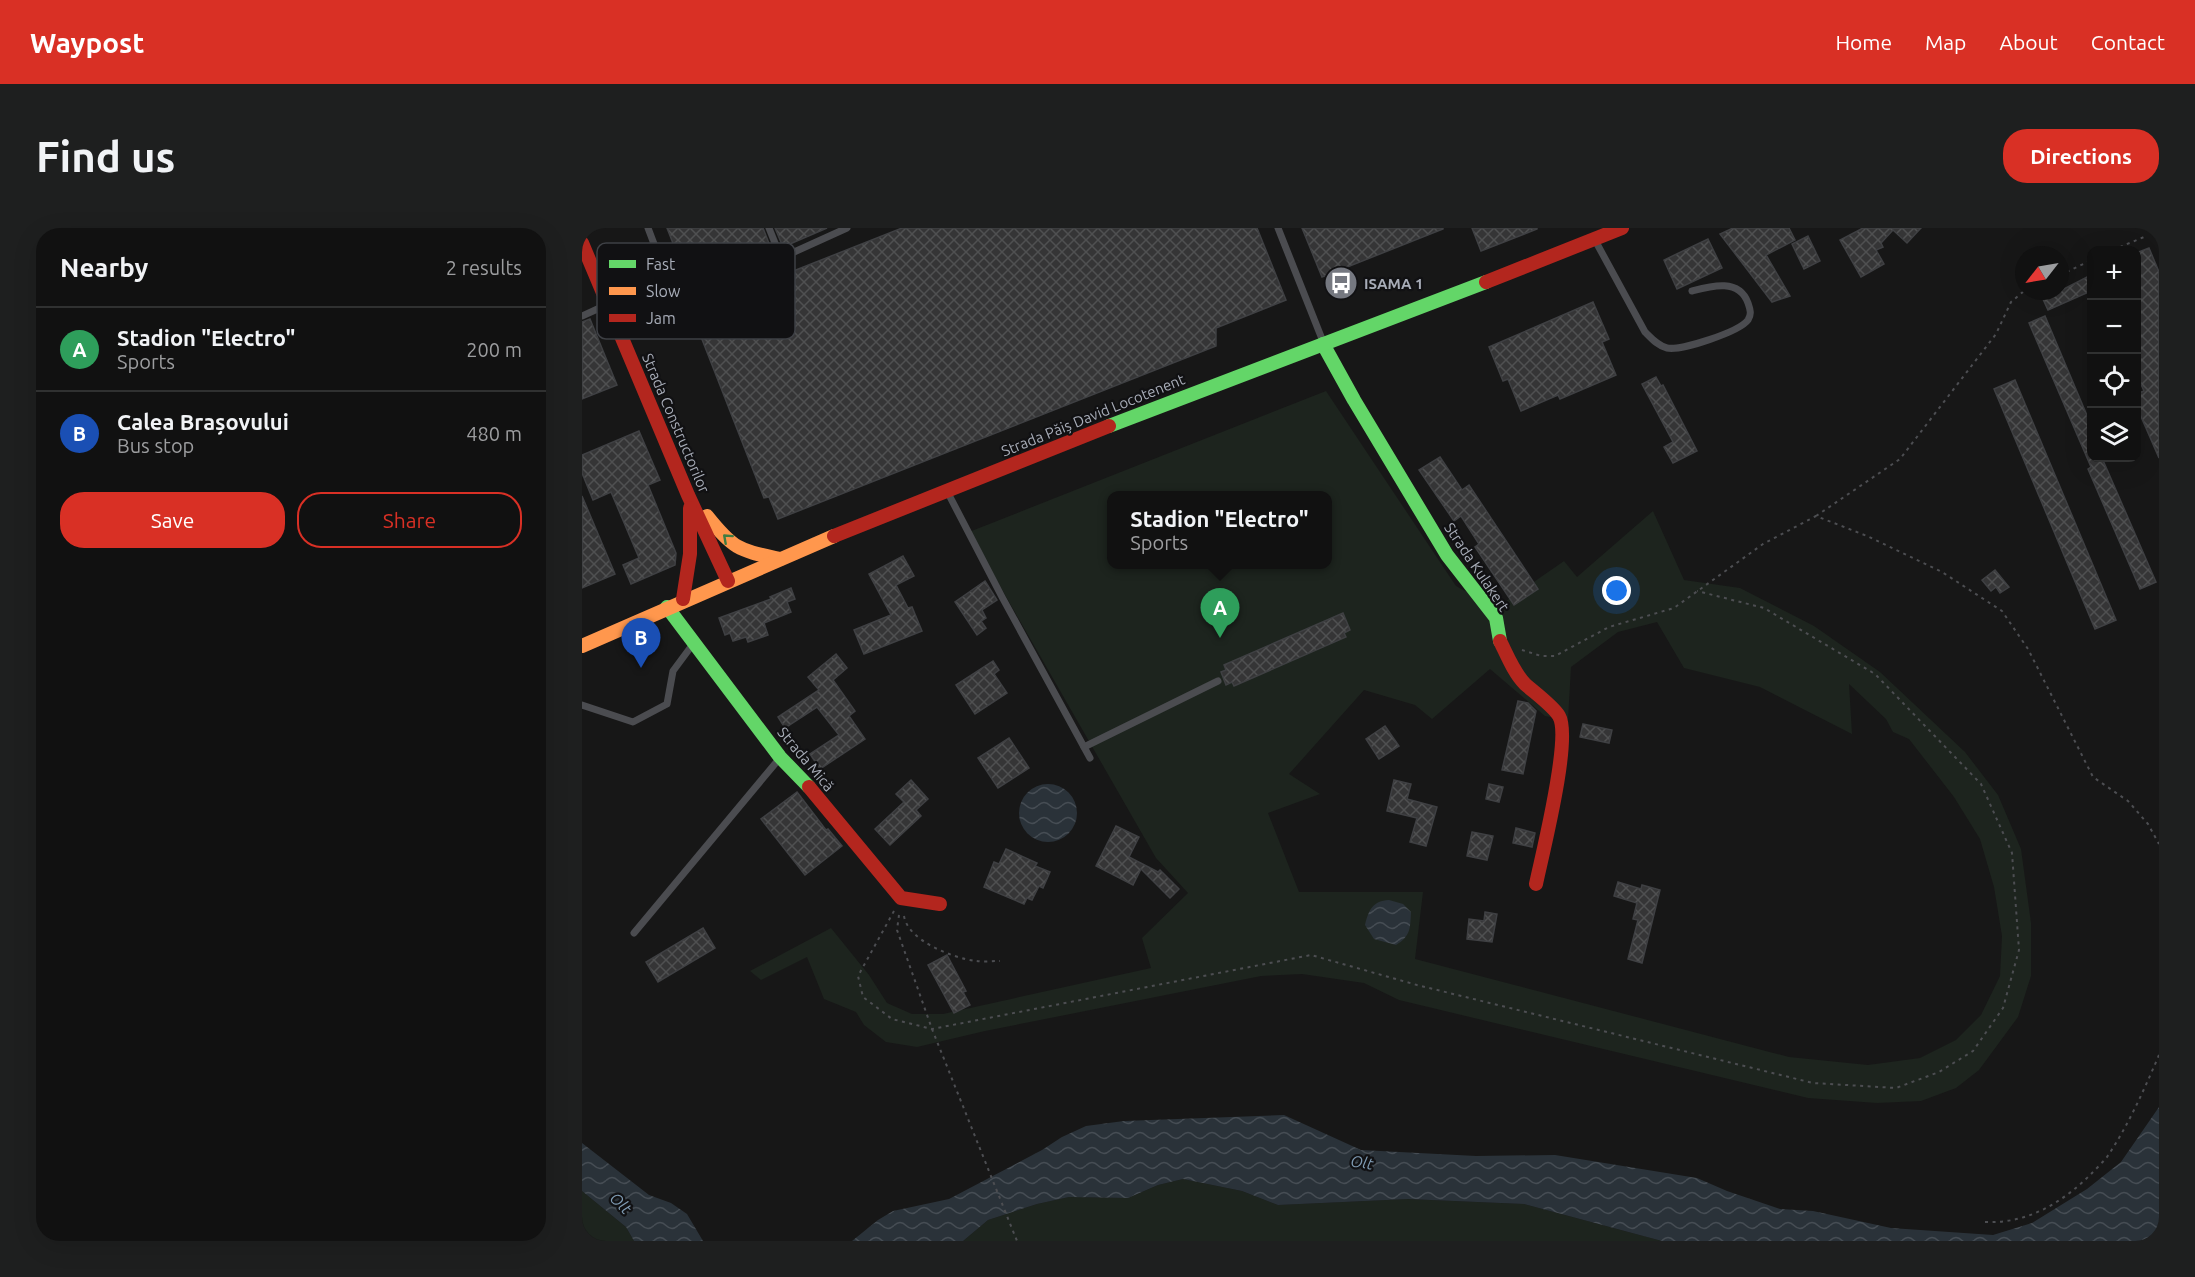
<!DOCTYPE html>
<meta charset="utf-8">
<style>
:root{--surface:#111;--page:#1e1f1f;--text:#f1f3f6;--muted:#9c9d9f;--line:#303131;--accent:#d93025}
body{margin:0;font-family:Ubuntu,sans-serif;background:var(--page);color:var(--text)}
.controls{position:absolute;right:18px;top:18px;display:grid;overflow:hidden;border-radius:12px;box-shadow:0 6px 24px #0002}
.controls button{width:54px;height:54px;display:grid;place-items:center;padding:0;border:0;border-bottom:2px solid var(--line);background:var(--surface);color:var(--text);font:30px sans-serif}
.compass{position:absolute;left:1433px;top:18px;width:54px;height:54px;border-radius:50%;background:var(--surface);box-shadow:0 6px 24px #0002;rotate:239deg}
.you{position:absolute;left:1035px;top:363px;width:21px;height:21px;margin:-15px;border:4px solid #fff;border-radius:50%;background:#1a73e8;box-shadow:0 0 0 9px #1a73e833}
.badge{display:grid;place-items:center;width:39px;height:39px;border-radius:50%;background:var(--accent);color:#fff;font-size:20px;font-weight:700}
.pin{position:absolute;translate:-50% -50px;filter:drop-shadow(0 2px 3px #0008)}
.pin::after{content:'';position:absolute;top:32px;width:21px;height:18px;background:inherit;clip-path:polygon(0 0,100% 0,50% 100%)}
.popup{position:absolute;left:525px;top:263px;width:225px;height:78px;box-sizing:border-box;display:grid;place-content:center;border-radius:12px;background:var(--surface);filter:drop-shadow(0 2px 4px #0005);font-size:20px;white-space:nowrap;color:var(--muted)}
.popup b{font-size:22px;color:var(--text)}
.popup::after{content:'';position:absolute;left:50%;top:100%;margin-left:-12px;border:12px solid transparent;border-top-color:var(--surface)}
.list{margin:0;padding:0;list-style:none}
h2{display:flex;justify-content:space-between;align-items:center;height:78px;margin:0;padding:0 24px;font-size:26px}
h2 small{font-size:20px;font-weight:400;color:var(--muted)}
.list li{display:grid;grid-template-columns:39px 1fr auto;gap:18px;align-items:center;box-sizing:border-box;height:84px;padding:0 24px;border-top:2px solid var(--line)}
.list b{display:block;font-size:22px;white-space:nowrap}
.list p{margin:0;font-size:20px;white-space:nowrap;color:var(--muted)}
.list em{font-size:20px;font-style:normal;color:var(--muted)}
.actions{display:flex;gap:12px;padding:18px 24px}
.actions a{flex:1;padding:14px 0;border:2px solid var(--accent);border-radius:24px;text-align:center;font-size:21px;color:var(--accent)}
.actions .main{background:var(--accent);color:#fff}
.icon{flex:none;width:33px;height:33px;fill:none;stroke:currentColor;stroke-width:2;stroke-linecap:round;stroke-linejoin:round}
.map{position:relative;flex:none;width:1577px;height:1013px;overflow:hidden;border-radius:24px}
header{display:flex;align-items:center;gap:36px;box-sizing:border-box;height:84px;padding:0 30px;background:var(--accent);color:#fff}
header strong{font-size:28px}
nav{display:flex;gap:33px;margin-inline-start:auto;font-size:21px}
.intro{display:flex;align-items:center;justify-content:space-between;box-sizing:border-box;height:144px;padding:0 36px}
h1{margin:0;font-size:42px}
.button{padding:15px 27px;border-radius:24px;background:var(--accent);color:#fff;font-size:21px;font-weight:700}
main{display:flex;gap:36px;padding:0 36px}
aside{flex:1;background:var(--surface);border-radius:24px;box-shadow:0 6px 24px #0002}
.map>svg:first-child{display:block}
.green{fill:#1d241e;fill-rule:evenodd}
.water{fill:url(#water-waves)}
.building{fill:url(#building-cross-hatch);stroke:#3f4043;stroke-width:1.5}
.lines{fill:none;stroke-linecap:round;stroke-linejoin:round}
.path{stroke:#4d4e52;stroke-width:2;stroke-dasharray:3 4.5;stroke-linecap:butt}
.lane{stroke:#4b4c50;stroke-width:7}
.fast{stroke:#63d668;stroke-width:14}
.slow{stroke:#ff974d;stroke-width:14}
.jam{stroke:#b3261e;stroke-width:14}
.oneway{stroke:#3e7d42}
.labels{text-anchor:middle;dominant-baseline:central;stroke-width:4.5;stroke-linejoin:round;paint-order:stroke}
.poi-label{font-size:15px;font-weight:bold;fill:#a8adb8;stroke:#111113;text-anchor:start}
.street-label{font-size:15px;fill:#a8adb8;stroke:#111113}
.water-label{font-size:16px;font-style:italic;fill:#7f9bb3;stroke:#111113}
.key{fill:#111113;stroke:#3e4045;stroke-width:1.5}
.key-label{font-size:16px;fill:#a8adb8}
</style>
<header>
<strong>Waypost</strong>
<nav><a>Home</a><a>Map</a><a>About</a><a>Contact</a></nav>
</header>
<div class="intro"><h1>Find us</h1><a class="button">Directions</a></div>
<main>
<aside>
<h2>Nearby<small>2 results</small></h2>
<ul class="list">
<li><span class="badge" style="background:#2e9e5b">A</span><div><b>Stadion &quot;Electro&quot;</b><p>Sports</p></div><em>200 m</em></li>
<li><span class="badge" style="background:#1a4fb4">B</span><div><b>Calea Brașovului</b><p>Bus stop</p></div><em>480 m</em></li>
</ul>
<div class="actions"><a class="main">Save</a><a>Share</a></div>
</aside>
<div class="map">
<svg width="1577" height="1013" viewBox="0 0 1577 1013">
<defs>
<pattern id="water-waves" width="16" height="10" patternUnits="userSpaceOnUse" patternTransform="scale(1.5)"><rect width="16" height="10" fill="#2a3239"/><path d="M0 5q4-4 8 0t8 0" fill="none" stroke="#464d54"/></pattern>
<pattern id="building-cross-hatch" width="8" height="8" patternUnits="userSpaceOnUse" patternTransform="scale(1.5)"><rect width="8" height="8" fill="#353536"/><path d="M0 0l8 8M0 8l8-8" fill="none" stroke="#4f5051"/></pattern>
</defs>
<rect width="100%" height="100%" fill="#171717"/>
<g class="green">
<path d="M744,163L874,358L914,380L982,333L995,349L1071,283L1102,352L1158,360L1232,398L1298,444L1383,524L1416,567L1439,621L1449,695V748L1436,789L1397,842L1374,860L1339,873L1295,875L1226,870L817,772L782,755L720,746L679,748L403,803L335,819L304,814L282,797L274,784L242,771L225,729L179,752L168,743L249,700L287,747L305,775L330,786H361L569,740L560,710L606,665L574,630L387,304ZM530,268H746V336H530ZM1075,394L1102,440L1178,459L1270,506L1267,456L1304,491L1311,504L1327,511L1372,569L1398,611L1412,659L1420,708L1418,748L1399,787L1374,812L1338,830L1286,837L1207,829L833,731L841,664H717L686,585L738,566L707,546L782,462L833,477L850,491L908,441L963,488L986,492L989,439L1036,404Z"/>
<path d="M601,951L660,963L696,977L825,971L942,976L1080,1013H381L406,992L455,976L487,969L546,970L576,957Z"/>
<path d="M0,963L44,999L52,1013H0Z"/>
</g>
<g class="water">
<circle cx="466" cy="585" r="29"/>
<path d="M807,672L821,676L829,684C828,700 829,708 814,717L792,711L783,697C787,681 791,673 807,672Z"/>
<path d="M1577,879V1013H1080L942,976L826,971L696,977L660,963L601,951L576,957L546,970L487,969L455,976L406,992L381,1013H270L296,992L311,983L367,971L460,922L480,909L504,898L542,893L702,887L779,922L894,928L973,927L1115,950L1145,963L1198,981L1231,983L1309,1000L1411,1007L1450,995L1505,961L1539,934Z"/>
<path d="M0,915L67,967L89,975L105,986L121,1013H52L44,999L0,963Z"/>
</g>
<g class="building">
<path d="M85,0H181L188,18L105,51Z"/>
<path d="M193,0H245L201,19Z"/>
<path d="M320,0H675L704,72L634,100V118L196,291L187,269L182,270L105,73L134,63L138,72Z"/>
<path d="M720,0H861V1L740,49Z"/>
<path d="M890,0H955V1L899,23Z"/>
<path d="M1151,0H1207L1213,12L1184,27L1208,68L1190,74L1138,6Z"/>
<path d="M1281,0H1339L1325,15L1311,2L1299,15L1301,19L1294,22L1302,36L1279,49L1258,12Z"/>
<path d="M1226,8L1238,33L1222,41L1210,16Z"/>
<path d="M1126,11L1140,40L1095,61L1082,32Z"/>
<path d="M1567,20L1577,44V230L1554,177V166L1562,163L1554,145V25Z"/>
<path d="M1509,47V63L1466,82L1460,69L1478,63Z"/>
<path d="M1011,74L1027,111L1020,114L1034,147L978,171L976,167L939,183L926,151L921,153L907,119Z"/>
<path d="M1463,88L1509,197V230H1520L1574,354L1558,361L1506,241L1509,239L1447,95Z"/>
<path d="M8,91L35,157L0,171V94Z"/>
<path d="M1074,149L1079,158L1081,157L1115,223L1091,235L1082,219L1091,214L1060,156Z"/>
<path d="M1433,152L1534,392L1513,401L1412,161Z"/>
<path d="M57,203L78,252L66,257L94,325L93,337L49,356L41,337L57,330L29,264L11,272L0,245V227Z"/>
<path d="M858,229L880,262L887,257L956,361L932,377L893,319L897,316L879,288L872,293L837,242Z"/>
<path d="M0,268L33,346L0,360Z"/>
<path d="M321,328L332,348L314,357L326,380L330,379L340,403L282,426L272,402L309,387L287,346Z"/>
<path d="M1413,342L1427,359L1418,365L1414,359L1409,363L1400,352Z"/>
<path d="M403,353L415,372L400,382L404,390L399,393L404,400L395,407L373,374Z"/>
<path d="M209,360L213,371L205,374L209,384L182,395L186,407L166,414L164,409L151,413L148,405L143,407L137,390L189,371L188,369Z"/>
<path d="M761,385L768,402L762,405L764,409L652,458L650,454L644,457L639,444L644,442L642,437Z"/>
<path d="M254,426L265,440L251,452L273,483L267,488L283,511L238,541L228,526L257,507L235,479L203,500L196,489L237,462L226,449Z"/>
<path d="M411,433L417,442L412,446L425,465L393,486L374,457Z"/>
<path d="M936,473L946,475L954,483L941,546L920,542Z"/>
<path d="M1001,496L1030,502L1027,515L998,509Z"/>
<path d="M803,498L817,518L797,531L784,511Z"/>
<path d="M427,510L447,540L416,560L396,530Z"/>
<path d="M329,552L346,571L334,582L339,588L308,617L293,601L322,574L314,566Z"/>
<path d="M812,552L829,556L825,571L855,579L844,618L828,614L835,590L805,583Z"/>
<path d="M907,556L921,559L917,574L904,571Z"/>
<path d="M215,564L244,602L246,601L260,618L223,647L179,591Z"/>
<path d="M534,598L557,609L547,629L576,644L578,642L597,661L588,670L559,641L551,657L514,638Z"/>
<path d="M934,600L953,605L950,619L931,615Z"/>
<path d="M890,604L911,608L905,632L885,628Z"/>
<path d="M424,621L455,635L453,638L468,644L461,660L457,658L450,672L445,670L442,676L402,659L412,634L417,636Z"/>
<path d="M1036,654L1059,661L1060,657L1078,662L1060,735L1046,731L1056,692L1051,691L1055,675L1032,668Z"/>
<path d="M903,684L915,686L910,714L885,711L887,691L902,693Z"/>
<path d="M121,700L133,720L76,754L64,734Z"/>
<path d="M365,727L384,763L381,764L388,777L372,785L346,737Z"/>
</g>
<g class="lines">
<g class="path">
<path d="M1531,22L1562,9"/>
<path d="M1478,47L1510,32"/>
<path d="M1234,288L1318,231L1414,106L1429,74L1442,63"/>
<path d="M940,422L959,428H973L1027,399L1092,380L1181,316L1234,288L1285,308L1360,344L1420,383L1446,421L1511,549L1546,573L1566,596L1577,616"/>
<path d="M312,683L276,748L281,769L310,791L350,801L729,727L835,757L1231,855L1314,860L1357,844L1391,823L1421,780L1437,722L1430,625L1399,556L1293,446L1182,380L1115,363"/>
<path d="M317,687L315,702L350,801L435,1013"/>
<path d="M322,688C326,713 371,730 394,733C401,734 410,733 418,733"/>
<path d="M1403,994C1445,996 1480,975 1509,946C1514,941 1520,935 1525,929C1546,898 1562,862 1577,827"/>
</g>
<g class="lane">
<path d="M66,0L91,66"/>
<path d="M187,0L199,30"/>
<path d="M696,0L740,111"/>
<path d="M1014,14L1063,104C1069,110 1076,118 1085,120C1099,123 1157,104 1166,92C1170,86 1168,81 1166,75C1157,50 1129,58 1110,63"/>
<path d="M0,88L22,78"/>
<path d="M34,89L91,66L199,30L265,0"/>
<path d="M366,265L420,369L508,530"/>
<path d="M0,477L51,494L85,476L91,443L111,416"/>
<path d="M502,519L636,453"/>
<path d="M52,705L197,531"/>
</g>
<g class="fast">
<path d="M741,116L772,172L865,327L914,390L918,413"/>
<path d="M527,198L904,54"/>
<path d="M85,379L198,529L227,559"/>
</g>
<g class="slow">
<path d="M125,288C152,322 157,322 198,331"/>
<path d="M0,418L252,308"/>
</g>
<g class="jam">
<path d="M0,15L106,267L146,353"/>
<path d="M904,54L1040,0"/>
<path d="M252,308L527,198"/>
<path d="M101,371L108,326V280"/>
<path d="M918,413C925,427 932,445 943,456C953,465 971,478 977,488C990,510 960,627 954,656"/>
<path d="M227,559L319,670L358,676"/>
</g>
</g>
<defs><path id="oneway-chevron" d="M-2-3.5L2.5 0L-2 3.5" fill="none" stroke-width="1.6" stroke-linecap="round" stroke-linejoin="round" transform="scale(1.5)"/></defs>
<use class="oneway" href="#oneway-chevron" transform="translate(145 310) rotate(-138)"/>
<defs>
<g id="bus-disc" transform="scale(1.725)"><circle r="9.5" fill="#757880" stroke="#111113"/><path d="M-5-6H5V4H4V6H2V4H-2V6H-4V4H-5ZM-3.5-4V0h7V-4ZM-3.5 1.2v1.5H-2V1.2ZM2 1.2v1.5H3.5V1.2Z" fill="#fff"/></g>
</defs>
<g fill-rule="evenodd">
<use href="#bus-disc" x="759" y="55"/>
</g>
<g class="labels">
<g class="poi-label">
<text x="782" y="55">ISAMA 1</text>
</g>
<g class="street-label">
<text transform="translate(511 187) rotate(-22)">Strada Păiș David Locotenent</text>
<text transform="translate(94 195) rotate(67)">Strada Constructorilor</text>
<text transform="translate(895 339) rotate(56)">Strada Kulakert</text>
<text transform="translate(224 531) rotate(50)">Strada Mică</text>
</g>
<g class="water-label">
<text transform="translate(780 934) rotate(9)">Olt</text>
<text transform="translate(39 975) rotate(44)">Olt</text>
</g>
</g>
<rect x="15" y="15" width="198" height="96" rx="9" class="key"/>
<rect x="27" y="32" width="27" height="8" fill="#63d668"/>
<rect x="27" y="59" width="27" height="8" fill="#ff974d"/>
<rect x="27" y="86" width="27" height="8" fill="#b3261e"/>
<g class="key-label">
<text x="64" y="42">Fast</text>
<text x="64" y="69">Slow</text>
<text x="64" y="96">Jam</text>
</g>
</svg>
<div class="controls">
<button>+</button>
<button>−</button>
<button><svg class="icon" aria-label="locate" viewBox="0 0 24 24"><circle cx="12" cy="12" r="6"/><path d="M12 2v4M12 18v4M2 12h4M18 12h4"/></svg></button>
<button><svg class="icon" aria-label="layers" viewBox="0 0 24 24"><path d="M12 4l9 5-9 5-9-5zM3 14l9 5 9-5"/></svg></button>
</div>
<svg class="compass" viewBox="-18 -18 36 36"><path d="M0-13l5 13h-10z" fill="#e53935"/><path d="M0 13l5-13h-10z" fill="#9c9d9f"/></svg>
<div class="you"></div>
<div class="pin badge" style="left:638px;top:410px;background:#2e9e5b">A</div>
<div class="popup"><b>Stadion &quot;Electro&quot;</b>Sports</div>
<div class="pin badge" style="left:59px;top:440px;background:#1a4fb4">B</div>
</div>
</main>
